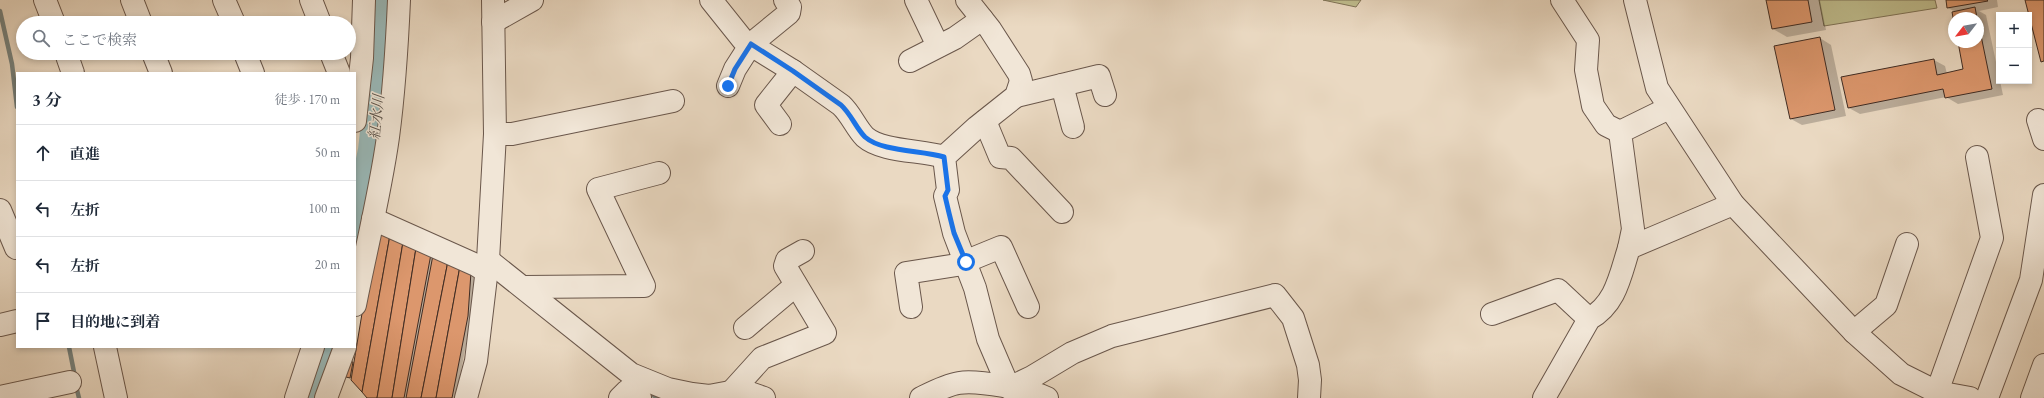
<!DOCTYPE html>
<html lang="ja">
<meta charset="utf-8">
<style>
:root{--surface:#fff;--page:#f2f2f3;--text:#1f2937;--muted:#747a83;--line:#e0e1e3}
body{margin:0;font-family:"EB Garamond","Noto Serif JP",serif;background:var(--page);color:var(--text)}
.controls{position:absolute;right:12px;top:12px;display:grid;overflow:hidden;border-radius:0px;box-shadow:0 2px 6px #0003}
.controls button{width:36px;height:36px;display:grid;place-items:center;padding:0;border:0;border-bottom:1px solid var(--line);background:var(--surface);color:var(--text);font:20px sans-serif}
.compass{position:absolute;left:1948px;top:12px;width:36px;height:36px;border-radius:50%;background:var(--surface);box-shadow:0 2px 6px #0003;rotate:239deg}
.stop{position:absolute;width:12px;height:12px;margin:-9px;border:3px solid #1a73e8;border-radius:50%;background:#fff}
.stop.end{background:#1a73e8;border-color:#fff;box-shadow:0 1px 4px #0008}
.list{margin:0;padding:0;list-style:none}
h2{display:flex;justify-content:space-between;align-items:center;height:52px;margin:0;padding:0 16px;font-size:17px}
h2 small{font-size:13px;font-weight:400;color:var(--muted)}
.list li{display:grid;grid-template-columns:26px 1fr auto;gap:12px;align-items:center;box-sizing:border-box;height:56px;padding:0 16px;border-top:1px solid var(--line)}
.list b{display:block;font-size:15px;white-space:nowrap}
.list em{font-size:13px;font-style:normal;color:var(--muted)}
.icon{flex:none;width:22px;height:22px;fill:none;stroke:currentColor;stroke-width:2;stroke-linecap:round;stroke-linejoin:round}
.map{position:relative;flex:none;width:2044px;height:398px;overflow:hidden}
.search{position:absolute;background:var(--surface);box-shadow:0 2px 6px #0003;left:16px;top:16px;width:340px;height:44px;display:flex;align-items:center;gap:10px;box-sizing:border-box;padding:0 14px;border-radius:22px;color:var(--muted);font-size:15px}
.panel{position:absolute;background:var(--surface);box-shadow:0 2px 6px #0003;left:16px;top:72px;width:340px;height:276px;border-radius:0px}
.map>svg:first-child{display:block}
.green{fill:#bfbd8e;stroke:#807458}
.shadow{fill:#0003}
.lines{fill:none;stroke-linecap:round;stroke-linejoin:round}
.stream{stroke:#75817d;stroke-width:4.5}
.river{stroke:#99b9b9;stroke-width:28}
.building{fill:#dc976d;stroke:#402c23}
.minor-casing{stroke:#6a574b;stroke-width:24}
.minor{stroke:#f1e6d7;stroke-width:22}
.route{stroke:#1a73e8;stroke-width:5}
.labels{text-anchor:middle;dominant-baseline:central;stroke-width:3;stroke-linejoin:round;paint-order:stroke}
.water-label{font-size:15px;font-style:italic;fill:#564f48;stroke:#f1e6d7}
</style>
<div class="map">
<svg width="2044" height="398" viewBox="0 0 2044 398">
<rect width="100%" height="100%" fill="#ead9c2"/>
<filter id="stains"><feTurbulence type="fractalNoise" baseFrequency=".005" numOctaves="4"/><feColorMatrix values="0 0 0 0 .2 0 0 0 0 .09 0 0 0 0 .02 0 0 0 .5 -.17"/></filter>
<radialGradient id="worn" r=".72"><stop offset=".6" stop-color="#630" stop-opacity="0"/><stop offset="1" stop-color="#630" stop-opacity=".3"/></radialGradient>
<g class="green">
<path d="M1323,0H1361L1356,7Z"/>
<path d="M1819,0H1935L1937,8L1824,26Z"/>
</g>
<g class="shadow">
<path d="M1767,0H1820L1826,30L1787,37L1773,29Z"/>
<path d="M1947,0H1997L1998,7L1979,11L1986,15L2003,95L1958,104L1946,97L1860,114L1849,108L1934,60L1945,66L1947,74L1965,70L1959,42H1978V18H1954L1956,12L1948,8Z"/>
<path d="M1820,38L1831,45L1846,116L1802,125L1791,119Z"/>
<path d="M377,230L475,275L471,318L456,398H369L352,379L343,375L352,363L354,364Z"/>
</g>
<g class="lines">
<g class="stream">
<path d="M0,11L12,64L17,107"/>
<path d="M69,347L75,377"/>
<path d="M76,386L79,398"/>
<path d="M646,392L659,398"/>
</g>
<g class="river">
<path d="M355,232L372,150L381,68L383,0"/>
<path d="M311,398L330,347"/>
</g>
</g>
<g class="building">
<path d="M1766,0H1808L1812,22L1772,29Z"/>
<path d="M1946,0H1987L1988,1L1947,8Z"/>
<path d="M2025,0H2044V61L2041,62Z"/>
<path d="M1975,7L1977,18H1954V23L1952,12Z"/>
<path d="M1978,21L1992,89L1945,98L1943,89L1848,108L1841,77L1934,59L1937,75L1963,69L1958,42H1978Z"/>
<path d="M1820,37L1835,110L1790,119L1774,46Z"/>
<path d="M376,229L390,235L362,392L351,380Z"/>
<path d="M390,235L403,242L377,398H367L362,392Z"/>
<path d="M403,242L416,248L392,398H377Z"/>
<path d="M416,248L431,254L404,398H392Z"/>
<path d="M433,255L448,261L421,398H406Z"/>
<path d="M448,261L460,266L436,398H421Z"/>
<path d="M460,266L471,272L468,316L452,398H436Z"/>
<path d="M348,361L353,362L350,378L342,376Z"/>
</g>
<g class="lines">
<g class="minor-casing">
<g id="minor">
<path d="M45,0L54,23"/>
<path d="M132,0L141,23"/>
<path d="M224,0L234,23"/>
<path d="M311,0L320,23"/>
<path d="M711,0L743,40L793,71L841,105C851,114 856,128 865,137C882,152 922,150 944,157"/>
<path d="M916,0L938,46"/>
<path d="M967,0L990,29L1019,74L1021,81L1016,96L977,127L944,157L948,190L945,196L954,233L975,288L988,339L1009,388L1032,377L1072,353L1112,336L1275,295L1293,318L1308,365L1310,380L1309,398"/>
<path d="M1562,0L1588,40L1586,70L1593,106L1606,125L1620,132"/>
<path d="M1635,0L1657,88L1733,204L1854,332L1901,374L1937,392L1970,398"/>
<path d="M493,22L532,0"/>
<path d="M66,53L73,73"/>
<path d="M153,53L161,73"/>
<path d="M245,53L253,73"/>
<path d="M331,53L339,73"/>
<path d="M910,61L955,38L982,19"/>
<path d="M1062,85L1073,127"/>
<path d="M728,86L735,69L751,44L789,13L790,7L785,0"/>
<path d="M1016,96L1099,76L1105,95"/>
<path d="M2038,120L2044,139"/>
<path d="M355,121L362,58L364,0"/>
<path d="M985,121L1000,157L1011,158L1062,212"/>
<path d="M780,124L766,105L793,71"/>
<path d="M495,134H512L673,101"/>
<path d="M0,210L16,248"/>
<path d="M373,219L476,265L487,272"/>
<path d="M1629,248L1633,229L1620,132L1669,108"/>
<path d="M488,260L631,374L668,389L692,394L709,396L741,390L764,398"/>
<path d="M524,287L644,286L598,189L659,173"/>
<path d="M355,305C366,249 380,194 388,137C394,92 397,46 399,0"/>
<path d="M911,307L906,273L957,265L1001,247L1028,307"/>
<path d="M1492,314L1558,290L1589,319"/>
<path d="M0,325L17,321"/>
<path d="M745,328L796,285"/>
<path d="M1854,332L1886,305L1907,244"/>
<path d="M105,347L116,398"/>
<path d="M733,390L762,358L825,333L785,266L787,260L803,251"/>
<path d="M1937,392L1992,238L1977,157"/>
<path d="M0,397L70,382"/>
<path d="M296,398L313,347"/>
<path d="M326,398L345,347"/>
<path d="M466,398L476,361L488,260L495,134L493,0"/>
<path d="M620,398L627,391L640,398"/>
<path d="M921,398C933,392 946,385 959,383C977,380 1030,389 1047,398"/>
<path d="M1544,398L1589,319C1616,304 1620,276 1629,248L1733,204"/>
<path d="M1987,398L2031,280L2044,195"/>
<path d="M2032,398L2044,365"/>
</g>
</g>
<use href="#minor" class="minor"/>
</g>
<g class="lines">
<path class="route" d="M728,86L735,69L751,44L793,71L841,105C851,114 856,128 865,137C882,152 922,150 944,157L948,190L945,196L949,213L954,233L966,262"/>
</g>
<g class="labels">
<g class="water-label">
<text transform="translate(376 117) rotate(-84)">紅水川</text>
</g>
</g>
<rect width="100%" height="100%" filter="url(#stains)"/>
<rect width="100%" height="100%" fill="url(#worn)"/>
</svg>
<div class="controls">
<button>+</button>
<button>−</button>
</div>
<svg class="compass" viewBox="-18 -18 36 36"><path d="M0-13l5 13h-10z" fill="#e53935"/><path d="M0 13l5-13h-10z" fill="#747a83"/></svg>
<div class="stop" style="left:966px;top:262px"></div>
<div class="stop end" style="left:728px;top:86px"></div>
<div class="search"><svg class="icon" aria-label="search" viewBox="0 0 24 24"><circle cx="10" cy="10" r="6"/><path d="M15 15l6 6"/></svg>ここで検索</div>
<section class="panel">
<h2>3 分<small>徒歩 · 170 m</small></h2>
<ul class="list">
<li><svg class="icon" aria-label="ahead" viewBox="0 0 24 24"><path d="M12 20V5M6 11l6-6 6 6"/></svg><div><b>直進</b></div><em>50 m</em></li>
<li><svg class="icon" aria-label="left" viewBox="0 0 24 24"><path d="M17 20v-9H6M10 6l-5 5 5 5"/></svg><div><b>左折</b></div><em>100 m</em></li>
<li><svg class="icon" aria-label="left" viewBox="0 0 24 24"><path d="M17 20v-9H6M10 6l-5 5 5 5"/></svg><div><b>左折</b></div><em>20 m</em></li>
<li><svg class="icon" aria-label="arrive" viewBox="0 0 24 24"><path d="M6 21V4h12l-3 4 3 4H6"/></svg><div><b>目的地に到着</b></div></li>
</ul>
</section>
</div>
